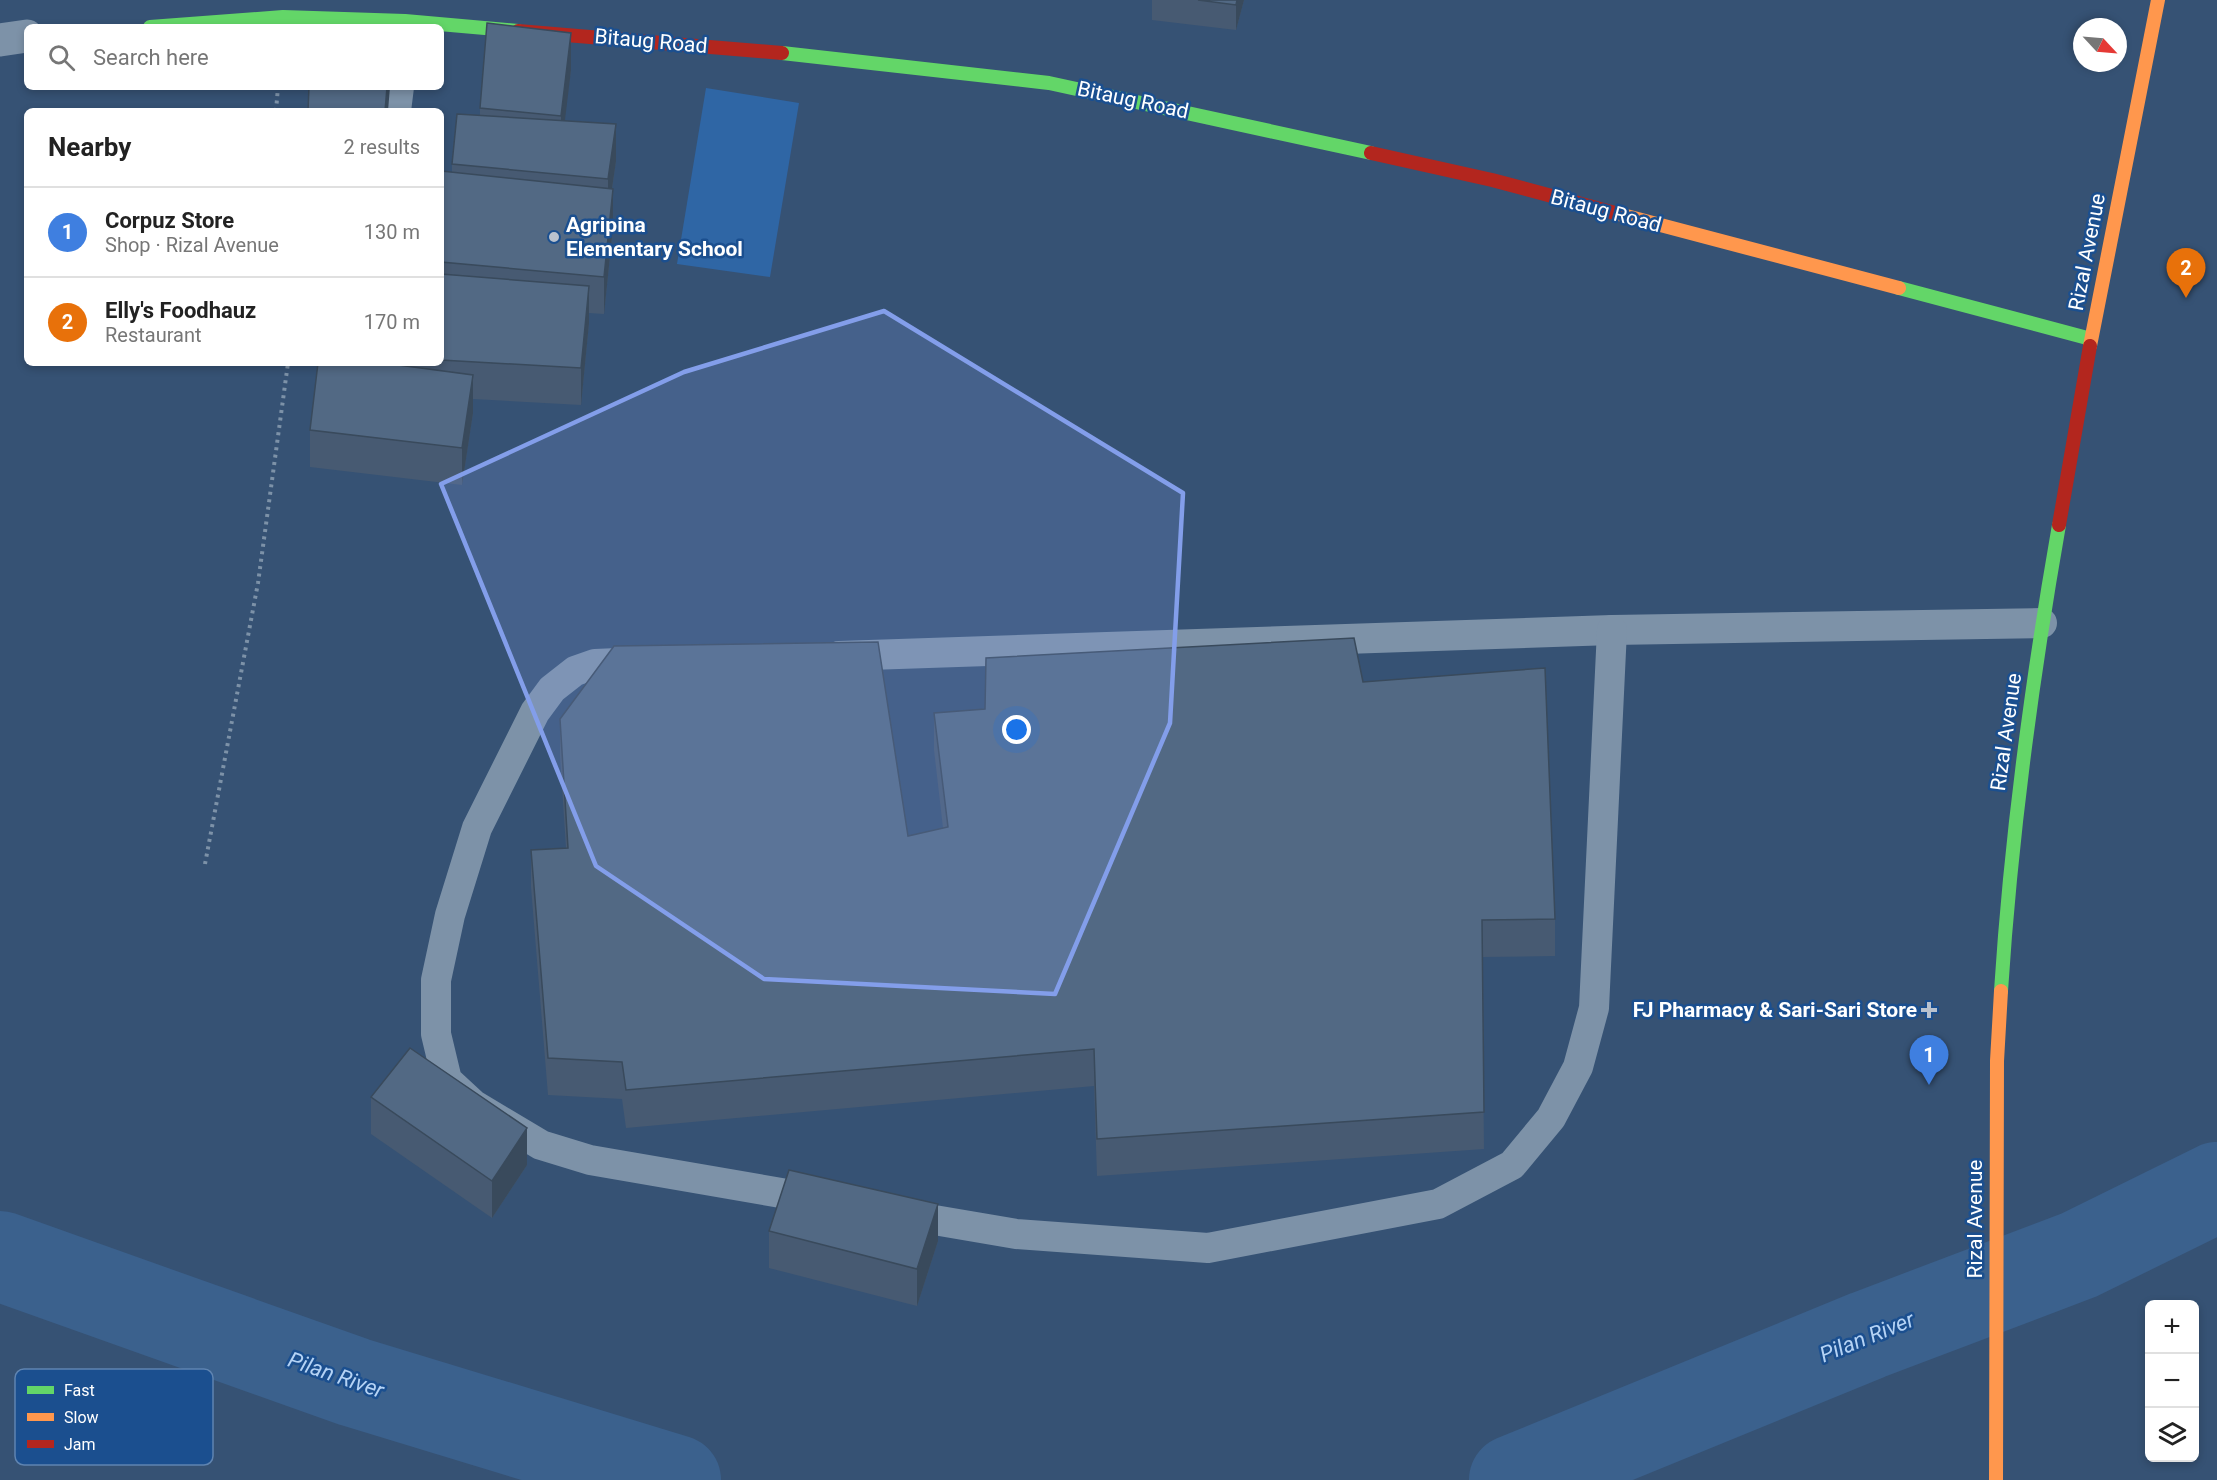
<!DOCTYPE html>
<meta charset="utf-8">
<style>
:root{--surface:#fff;--page:#f6f6f6;--text:#222;--muted:#767676;--line:#e0e0e0;--accent:#666a6f}
body{margin:0;font-family:Roboto,sans-serif;background:var(--page);color:var(--text)}
.controls{position:absolute;right:18px;bottom:18px;display:grid;overflow:hidden;border-radius:9px;box-shadow:0 3px 9px #0003}
.controls button{width:54px;height:54px;display:grid;place-items:center;padding:0;border:0;border-bottom:2px solid var(--line);background:var(--surface);color:var(--text);font:30px sans-serif}
.compass{position:absolute;left:2073px;top:18px;width:54px;height:54px;border-radius:50%;background:var(--surface);box-shadow:0 3px 9px #0003;rotate:116deg}
.you{position:absolute;left:1017px;top:730px;width:21px;height:21px;margin:-15px;border:4px solid #fff;border-radius:50%;background:#1a73e8;box-shadow:0 0 0 9px #1a73e833}
.badge{display:grid;place-items:center;width:39px;height:39px;border-radius:50%;background:var(--accent);color:#fff;font-size:20px;font-weight:700}
.pin{position:absolute;translate:-50% -50px;filter:drop-shadow(0 2px 3px #0008)}
.pin::after{content:'';position:absolute;top:32px;width:21px;height:18px;background:inherit;clip-path:polygon(0 0,100% 0,50% 100%)}
.list{margin:0;padding:0;list-style:none}
h2{display:flex;justify-content:space-between;align-items:center;height:78px;margin:0;padding:0 24px;font-size:26px}
h2 small{font-size:20px;font-weight:400;color:var(--muted)}
.list li{display:grid;grid-template-columns:39px 1fr auto;gap:18px;align-items:center;box-sizing:border-box;height:90px;padding:0 24px;border-top:2px solid var(--line)}
.list b{display:block;font-size:22px;white-space:nowrap}
.list p{margin:0;font-size:20px;white-space:nowrap;color:var(--muted)}
.list em{font-size:20px;font-style:normal;color:var(--muted)}
.icon{flex:none;width:33px;height:33px;fill:none;stroke:currentColor;stroke-width:2;stroke-linecap:round;stroke-linejoin:round}
.map{position:relative;flex:none;width:2217px;height:1480px;overflow:hidden}
.search{position:absolute;background:var(--surface);box-shadow:0 3px 9px #0003;left:24px;top:24px;width:420px;height:66px;display:flex;align-items:center;gap:15px;box-sizing:border-box;padding:0 21px;border-radius:9px;color:var(--muted);font-size:22px}
.panel{position:absolute;background:var(--surface);box-shadow:0 3px 9px #0003;left:24px;top:108px;width:420px;height:258px;border-radius:9px}
.map>svg:first-child{display:block}
.green{fill:#2f66a5}
.lines{fill:none;stroke-linecap:round;stroke-linejoin:round}
.river{stroke:#3b618d;stroke-width:90}
.path{stroke:#7d92a8;stroke-width:4;stroke-dasharray:3 4.5;stroke-linecap:butt}
.lane{stroke:#7d92a8;stroke-width:30}
.street{stroke:#7d92a8;stroke-width:33}
.fast{stroke:#63d668;stroke-width:14}
.slow{stroke:#ff974d;stroke-width:14}
.jam{stroke:#b3261e;stroke-width:14}
.wall{fill:#475a72}
.shaded-wall{fill:#394a5c}
.building{fill:#526984;stroke:#394a5c;stroke-width:1.5}
.marked{fill:#839eea;fill-opacity:0.2;stroke:#839eea;stroke-width:4.5;stroke-linejoin:round}
.poi-dot{fill:#b9c2ce;stroke:#1b4f8f;stroke-width:2}
.labels{text-anchor:middle;dominant-baseline:central;stroke-width:5;stroke-linejoin:round;paint-order:stroke}
.street-label{font-size:21px;fill:#fff;stroke:#1b4f8f}
.poi-label{font-size:21px;font-weight:bold;fill:#fff;stroke:#1b4f8f;text-anchor:start}
.water-label{font-size:22px;font-style:italic;fill:#b5d3f5;stroke:#1b4f8f}
.key{fill:#1b4f8f;stroke:#5f84b1;stroke-width:1.5}
.key-label{font-size:16px;fill:#fff}
</style>
<div class="map">
<svg width="2217" height="1480" viewBox="0 0 2217 1480">
<rect width="100%" height="100%" fill="#365274"/>
<path class="green" d="M706,88L799,103L770,277L677,264Z"/>
<g class="lines">
<g class="river">
<path d="M0,1256L354,1382L676,1480"/>
<path d="M1514,1480L1868,1335L2079,1255L2217,1187"/>
</g>
<g class="path">
<path d="M276,111L278,87"/>
<path d="M205,864L258,583L288,363"/>
</g>
<g class="lane">
<path d="M396,111L399,87"/>
<path d="M839,656L1612,630L2042,623"/>
<path d="M641,662L595,664L575,671L552,689L535,712L477,828L450,915L436,980V1034L447,1080L474,1105L541,1145L590,1160L822,1200"/>
<path d="M899,1214L1016,1234L1208,1248L1438,1204L1512,1165L1551,1118L1578,1067L1594,1008L1612,630"/>
</g>
<path class="street" d="M0,40L27,36"/>
<g class="fast">
<path d="M150,27L283,17L405,21L518,31"/>
<path d="M782,53L1049,83L1371,153"/>
<path d="M1899,288L2091,339"/>
<path d="M2001,991C2011,835 2032,679 2059,525"/>
</g>
<g class="slow">
<path d="M1615,213L1899,288"/>
<path d="M2090,346L2158,0"/>
<path d="M1996,1480L1997,1061L2001,991"/>
</g>
<g class="jam">
<path d="M518,31L782,53"/>
<path d="M1371,153L1492,180L1615,213"/>
<path d="M2059,525L2090,346"/>
</g>
</g>
<g class="wall">
<path d="M1152,0H1244L1236,30L1152,20Z"/>
<path d="M571,70L564,121L616,161L612,189L613,227L604,314L589,313V323L581,405L473,399V413L462,485L310,467V430L318,363H388L408,366V363H441V171L452,172V164L480,116V108Z"/>
<path d="M1363,682L1555,919V956L1482,957L1484,1149L1097,1176L1094,1086L626,1128L622,1099L548,1095L531,887V850L566,848L560,756V719L908,836L943,828L934,750V713Z"/>
<path d="M371,1097L527,1165L492,1218L371,1134Z"/>
<path d="M769,1231L938,1241L917,1306L769,1268Z"/>
</g>
<g class="shaded-wall">
<path d="M1237,0H1244L1236,30V5Z"/>
<path d="M571,33V70L561,153V116Z"/>
<path d="M387,87H390L388,111H385Z"/>
<path d="M616,124V161L608,216V179Z"/>
<path d="M613,189V227L604,314V277Z"/>
<path d="M589,286V323L581,405V368Z"/>
<path d="M473,375V413L462,485V448Z"/>
<path d="M527,1128V1165L492,1218V1181Z"/>
<path d="M938,1204V1241L917,1306V1269Z"/>
</g>
<g class="building">
<path d="M1198,0H1237L1236,5Z"/>
<path d="M487,23L571,33L561,116L480,108Z"/>
<path d="M309,87H387L385,111H308Z"/>
<path d="M457,114L616,124L608,179L452,164Z"/>
<path d="M441,171L613,189L604,277L441,262Z"/>
<path d="M441,274L589,286L581,368L441,360Z"/>
<path d="M318,363H383L473,375L462,448L310,430Z"/>
<path d="M1354,638L1363,682L1545,668L1555,919L1482,920L1484,1112L1097,1139L1094,1049L626,1090L622,1062L548,1058L531,850L568,848L560,719L614,646L878,642L908,836L948,827L934,713L985,709L986,658Z"/>
<path d="M410,1048L527,1128L492,1181L371,1097Z"/>
<path d="M789,1170L938,1204L917,1269L769,1231Z"/>
</g>
<path class="marked" d="M884,311L1183,493L1170,723L1055,994L764,979L596,866L441,484L684,372Z"/>
<g class="poi-dot">
<circle cx="554" cy="237" r="6"/>
<path d="M1926 1001h6v6h6v6h-6v6h-6v-6h-6v-6h6z"/>
</g>
<g class="labels">
<g class="street-label">
<text transform="translate(651 41) rotate(5)">Bitaug Road</text>
<text transform="translate(1133 100) rotate(12)">Bitaug Road</text>
<text transform="translate(1606 211) rotate(15)">Bitaug Road</text>
<text transform="translate(2087 252) rotate(-79)">Rizal Avenue</text>
<text transform="translate(2006 732) rotate(-82)">Rizal Avenue</text>
<text transform="translate(1975 1219) rotate(-90)">Rizal Avenue</text>
</g>
<g class="poi-label">
<text x="566" y="225">Agripina<tspan x="566" dy="24">Elementary School</tspan></text>
<text x="1917" y="1010" text-anchor="end">FJ Pharmacy &amp; Sari-Sari Store</text>
</g>
<g class="water-label">
<text transform="translate(1867 1337) rotate(-22)">Pilan River</text>
<text transform="translate(336 1375) rotate(19)">Pilan River</text>
</g>
</g>
<rect x="15" y="1369" width="198" height="96" rx="9" class="key"/>
<rect x="27" y="1386" width="27" height="8" fill="#63d668"/>
<rect x="27" y="1413" width="27" height="8" fill="#ff974d"/>
<rect x="27" y="1440" width="27" height="8" fill="#b3261e"/>
<g class="key-label">
<text x="64" y="1396">Fast</text>
<text x="64" y="1423">Slow</text>
<text x="64" y="1450">Jam</text>
</g>
</svg>
<div class="controls">
<button>+</button>
<button>−</button>
<button><svg class="icon" aria-label="layers" viewBox="0 0 24 24"><path d="M12 4l9 5-9 5-9-5zM3 14l9 5 9-5"/></svg></button>
</div>
<svg class="compass" viewBox="-18 -18 36 36"><path d="M0-13l5 13h-10z" fill="#e53935"/><path d="M0 13l5-13h-10z" fill="#767676"/></svg>
<div class="you"></div>
<div class="pin badge" style="left:1929px;top:1085px;background:#3f7fe0">1</div>
<div class="pin badge" style="left:2186px;top:298px;background:#e8710a">2</div>
<div class="search"><svg class="icon" aria-label="search" viewBox="0 0 24 24"><circle cx="10" cy="10" r="6"/><path d="M15 15l6 6"/></svg>Search here</div>
<section class="panel">
<h2>Nearby<small>2 results</small></h2>
<ul class="list">
<li><span class="badge" style="background:#3f7fe0">1</span><div><b>Corpuz Store</b><p>Shop · Rizal Avenue</p></div><em>130 m</em></li>
<li><span class="badge" style="background:#e8710a">2</span><div><b>Elly's Foodhauz</b><p>Restaurant</p></div><em>170 m</em></li>
</ul>
</section>
</div>
